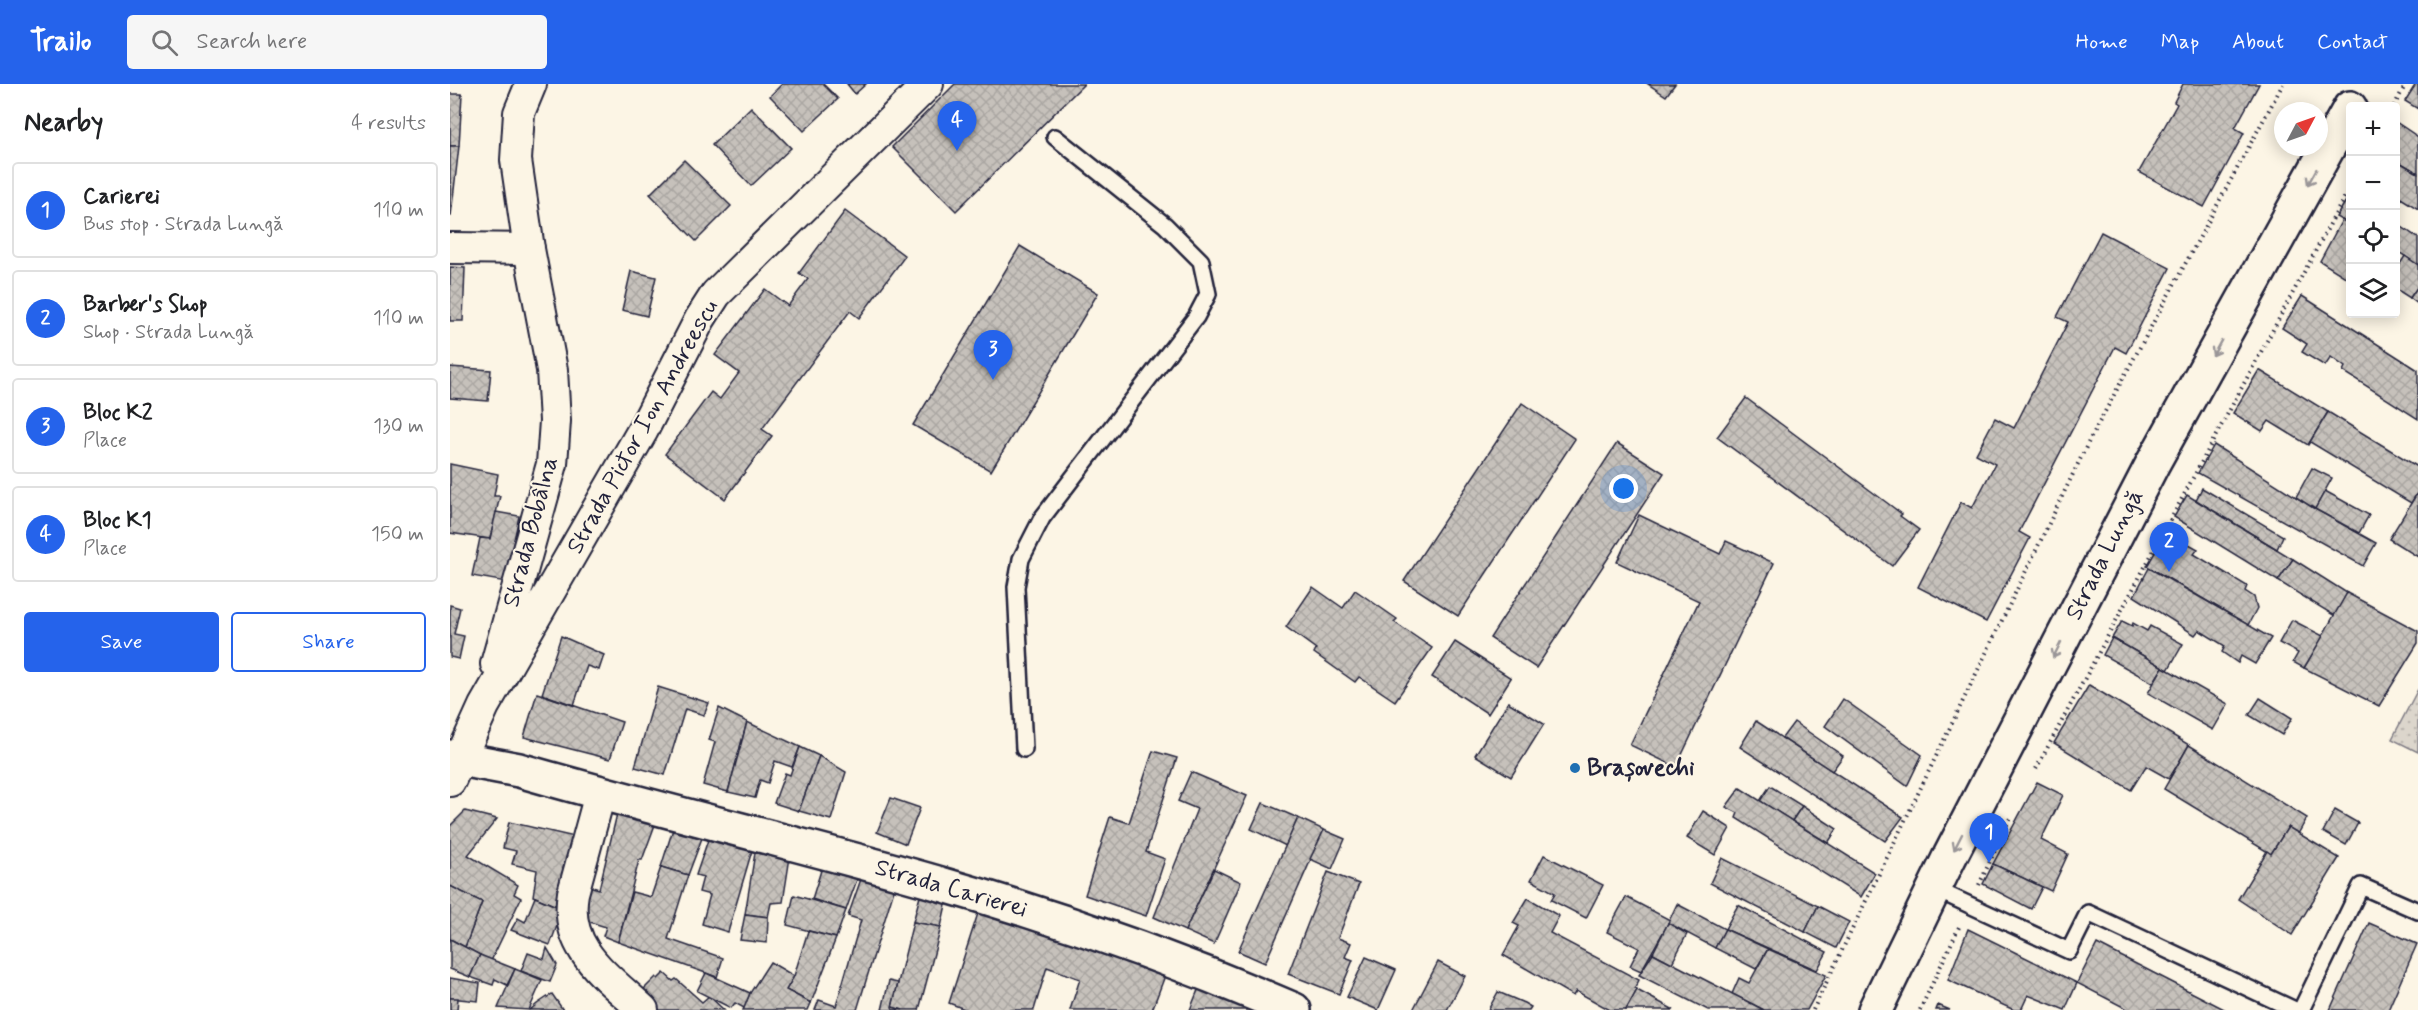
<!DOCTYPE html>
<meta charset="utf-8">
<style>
:root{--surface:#fff;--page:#f6f6f6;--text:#202124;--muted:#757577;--line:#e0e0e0;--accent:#2563eb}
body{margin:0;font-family:Mynerve,sans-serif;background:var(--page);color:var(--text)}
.controls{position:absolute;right:18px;top:18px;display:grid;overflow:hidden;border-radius:6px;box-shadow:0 3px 15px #0003}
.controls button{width:54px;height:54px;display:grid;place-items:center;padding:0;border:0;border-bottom:2px solid var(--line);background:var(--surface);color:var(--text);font:30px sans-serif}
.compass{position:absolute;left:1824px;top:18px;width:54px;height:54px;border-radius:50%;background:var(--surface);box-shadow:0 3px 15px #0003;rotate:49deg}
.you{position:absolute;left:1174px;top:405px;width:21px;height:21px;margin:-15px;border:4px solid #fff;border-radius:50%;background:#1a73e8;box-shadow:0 0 0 9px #1a73e833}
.badge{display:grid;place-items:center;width:39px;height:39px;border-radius:50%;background:var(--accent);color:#fff;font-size:20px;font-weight:700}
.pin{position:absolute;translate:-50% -50px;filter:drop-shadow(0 2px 3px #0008)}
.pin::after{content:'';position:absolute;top:32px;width:21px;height:18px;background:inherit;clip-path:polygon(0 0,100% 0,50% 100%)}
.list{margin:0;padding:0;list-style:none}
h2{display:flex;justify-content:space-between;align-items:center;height:78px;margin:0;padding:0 24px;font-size:26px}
h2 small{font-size:20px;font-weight:400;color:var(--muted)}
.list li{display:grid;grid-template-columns:39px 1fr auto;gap:18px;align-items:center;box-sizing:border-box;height:96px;margin:0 12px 12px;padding:0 12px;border:2px solid var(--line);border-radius:6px}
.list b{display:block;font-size:22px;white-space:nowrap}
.list p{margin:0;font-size:20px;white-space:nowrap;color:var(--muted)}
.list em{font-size:20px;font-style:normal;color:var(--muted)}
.actions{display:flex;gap:12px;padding:18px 24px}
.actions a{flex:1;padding:14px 0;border:2px solid var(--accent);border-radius:6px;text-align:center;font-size:21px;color:var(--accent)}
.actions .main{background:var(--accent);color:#fff}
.icon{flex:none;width:33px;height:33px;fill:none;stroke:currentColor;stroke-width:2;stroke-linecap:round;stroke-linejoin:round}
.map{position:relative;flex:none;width:1968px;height:926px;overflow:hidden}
header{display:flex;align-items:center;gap:36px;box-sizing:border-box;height:84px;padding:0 30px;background:var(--accent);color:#fff}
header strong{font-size:28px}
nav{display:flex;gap:33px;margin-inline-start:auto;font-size:21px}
.search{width:420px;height:54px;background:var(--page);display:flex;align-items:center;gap:15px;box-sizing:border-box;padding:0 21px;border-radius:6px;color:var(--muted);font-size:22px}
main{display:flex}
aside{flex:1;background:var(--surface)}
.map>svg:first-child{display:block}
.grass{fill:url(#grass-dots);stroke:#7f7c84;stroke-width:1.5}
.building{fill:url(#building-cross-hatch);stroke:#22223b;stroke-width:1.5}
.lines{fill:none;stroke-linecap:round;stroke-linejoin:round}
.service-casing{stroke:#22223b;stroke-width:20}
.minor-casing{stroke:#22223b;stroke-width:34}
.tertiary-casing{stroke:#22223b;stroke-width:38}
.secondary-casing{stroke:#22223b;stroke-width:38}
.path{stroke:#22223b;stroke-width:4;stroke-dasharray:1.5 4.5;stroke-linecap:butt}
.service{stroke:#fcf5e5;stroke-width:15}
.minor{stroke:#fcf5e5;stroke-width:30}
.tertiary{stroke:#fcf5e5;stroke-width:33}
.secondary{stroke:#fcf5e5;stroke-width:33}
.oneway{stroke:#9a9698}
.poi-dot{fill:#1f6fb2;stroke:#fcf5e5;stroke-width:2}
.labels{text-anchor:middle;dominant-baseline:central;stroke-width:4.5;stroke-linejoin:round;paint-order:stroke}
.street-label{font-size:24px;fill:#22223b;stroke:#fcf5e5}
.poi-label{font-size:24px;font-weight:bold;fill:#22223b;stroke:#fcf5e5;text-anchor:start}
</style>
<header>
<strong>Trailo</strong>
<div class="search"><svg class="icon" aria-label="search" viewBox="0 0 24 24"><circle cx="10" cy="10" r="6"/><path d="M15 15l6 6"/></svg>Search here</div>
<nav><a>Home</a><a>Map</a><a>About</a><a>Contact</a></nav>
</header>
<main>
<aside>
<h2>Nearby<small>4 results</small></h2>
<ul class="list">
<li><span class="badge">1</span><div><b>Carierei</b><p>Bus stop · Strada Lungă</p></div><em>110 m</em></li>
<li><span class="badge">2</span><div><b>Barber's Shop</b><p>Shop · Strada Lungă</p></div><em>110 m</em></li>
<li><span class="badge">3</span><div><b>Bloc K2</b><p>Place</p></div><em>130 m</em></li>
<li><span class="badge">4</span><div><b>Bloc K1</b><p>Place</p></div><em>150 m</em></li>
</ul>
<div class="actions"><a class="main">Save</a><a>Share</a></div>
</aside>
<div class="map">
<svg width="1968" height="926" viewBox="0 0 1968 926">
<defs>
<pattern id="grass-dots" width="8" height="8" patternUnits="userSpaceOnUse" patternTransform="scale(1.5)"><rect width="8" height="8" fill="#dcd6cc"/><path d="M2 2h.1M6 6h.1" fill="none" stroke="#bcb7b0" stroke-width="1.8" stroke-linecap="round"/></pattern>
<pattern id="building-cross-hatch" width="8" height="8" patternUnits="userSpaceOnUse" patternTransform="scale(1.5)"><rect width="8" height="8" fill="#c6c1bb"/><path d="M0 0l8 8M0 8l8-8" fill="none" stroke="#aaa6a2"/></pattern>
</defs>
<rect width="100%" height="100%" fill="#fcf5e5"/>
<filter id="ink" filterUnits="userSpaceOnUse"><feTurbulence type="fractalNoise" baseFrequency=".0167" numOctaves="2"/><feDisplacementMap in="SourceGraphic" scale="12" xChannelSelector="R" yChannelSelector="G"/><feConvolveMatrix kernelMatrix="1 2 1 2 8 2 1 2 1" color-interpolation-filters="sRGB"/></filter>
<g filter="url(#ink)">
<path class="grass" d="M1968,605V668L1942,655Z"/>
<g class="building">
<path d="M332,0H373L388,15L354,47L320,12Z"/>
<path d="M397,0H416L405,10Z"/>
<path d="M505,0H634L506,127L442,63Z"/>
<path d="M1198,0H1225L1216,12Z"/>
<path d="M1733,0H1809L1785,44L1794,49L1754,123L1689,88L1727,20L1724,18Z"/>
<path d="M1966,0H1968V25L1955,17Z"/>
<path d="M0,10H12L9,62H0Z"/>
<path d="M301,23L341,64L301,102L262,61Z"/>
<path d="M1946,38L1968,53V89L1946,76Z"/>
<path d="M0,62H9L1,132H0Z"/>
<path d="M234,76L281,122L246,157L200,110Z"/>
<path d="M1946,76L1968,89V125L1946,111Z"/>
<path d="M1899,112L1900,113V141L1886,133Z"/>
<path d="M395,127L455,172L409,234L400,227L312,345L322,352L275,415L215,370L261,308L270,315L289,289L265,271L315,205L338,222L358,195L349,189Z"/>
<path d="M1892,136L1900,141V196L1870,177Z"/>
<path d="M1946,139L1968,154V181L1946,166Z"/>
<path d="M1651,148L1720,184L1676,269L1665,263L1569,448L1580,454L1536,538L1468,503L1511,418L1522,424L1545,380L1526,370L1545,334L1564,344L1618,238L1607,233Z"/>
<path d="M570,162L648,209L541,387L463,341Z"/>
<path d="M1955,172L1968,181V202L1960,214L1946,205V186Z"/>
<path d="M0,183L15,184L13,237H0Z"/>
<path d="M181,187L206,193L197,232L172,226Z"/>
<path d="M1968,202V220L1960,214Z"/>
<path d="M1852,212L1968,286V335L1893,287L1895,283L1881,273L1875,282L1852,268L1857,260L1832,244Z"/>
<path d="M0,283L41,286L38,317L0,314Z"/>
<path d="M1809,286L1878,328L1858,361L1819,337L1812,347L1783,329Z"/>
<path d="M1296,314L1452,430L1450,432L1469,446L1442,482L1267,353Z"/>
<path d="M1072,319L1125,355L1008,532L954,497Z"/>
<path d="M1878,328L1968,383V408L1961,419L1860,358Z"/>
<path d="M1167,359L1214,389L1086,584L1040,554Z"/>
<path d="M1764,361L1865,425L1926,459L1913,482L1748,389Z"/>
<path d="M0,380L48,390L44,412H50L40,455L0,449Z"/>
<path d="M1862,384L1882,394L1865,425L1846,413Z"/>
<path d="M1752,404L1833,452L1827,465L1746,416Z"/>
<path d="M1875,407L1919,431L1909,449L1865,425Z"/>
<path d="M1968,408V473L1939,455Z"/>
<path d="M1737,411L1843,475L1828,497L1724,433Z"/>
<path d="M46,428L69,432L56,498L22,492L30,454L40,455Z"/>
<path d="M1189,431L1270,470L1276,457L1324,479L1226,683L1180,661L1249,517L1167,478Z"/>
<path d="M1717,448L1748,465L1744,470L1797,502L1795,507L1804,513L1807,524L1798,541L1697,482Z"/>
<path d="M1843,475L1897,509L1885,532L1828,497Z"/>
<path d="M1699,484L1821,554L1805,580L1791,572L1788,579L1772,568L1775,562L1749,546L1745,551L1684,512Z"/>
<path d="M863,503L893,524L905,506L947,535L944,538L982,564L945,617L909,593L905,598L864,569L866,565L836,543Z"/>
<path d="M1897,509L1968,547V559L1929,622L1854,584Z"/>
<path d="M0,521L10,524L4,550L14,552L9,575L0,573Z"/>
<path d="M1842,536L1873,552L1854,584L1843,578L1848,569L1829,559Z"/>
<path d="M1672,537L1682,542L1683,539L1697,547L1700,542L1733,560L1718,586L1662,554Z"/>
<path d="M111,552L154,571L149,586L137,582L124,621L92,610Z"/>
<path d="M1662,554L1713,583L1703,599L1653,571Z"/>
<path d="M1005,558L1061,594L1038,630L982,593Z"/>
<path d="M1713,583L1778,620L1763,646L1698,609Z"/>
<path d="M1639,601L1739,661L1719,695L1696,682L1681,706L1604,659Z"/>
<path d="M208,603L259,619L254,631L235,625L215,691L185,683Z"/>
<path d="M87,609L172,638L160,675L74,653Z"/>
<path d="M1810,614L1842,634L1832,651L1799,631Z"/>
<path d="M1393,615L1472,671L1457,702L1375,642Z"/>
<path d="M1058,618L1094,640L1061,693L1025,671Z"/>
<path d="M269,624L297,638L278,708L253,701L265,658L259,656Z"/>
<path d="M1306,637L1453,733L1435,757L1290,663Z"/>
<path d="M297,638L350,663L342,683L325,677L318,699L310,696L305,714L278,708Z"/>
<path d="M1344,638L1393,672L1382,687L1332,654Z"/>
<path d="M1739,661L1857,734L1848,750L1838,743L1821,770L1714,705Z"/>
<path d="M350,663L369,672L349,727L324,719L335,689L340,691Z"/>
<path d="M703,667L727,674L696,768L715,775L696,832L635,811L660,733L679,739Z"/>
<path d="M369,672L396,688L381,736L349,727Z"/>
<path d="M741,688L797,712L735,847L704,833L747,725L728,717Z"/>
<path d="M1587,698L1613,711L1591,756L1618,770L1601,807L1543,780Z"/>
<path d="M1320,702L1352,722L1342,737L1310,717Z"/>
<path d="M1290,704L1425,789L1411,813L1286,734L1288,729L1276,723Z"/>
<path d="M441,714L470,724L456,760L427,748Z"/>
<path d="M813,719L848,734L836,762L801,745Z"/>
<path d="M1352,722L1387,745L1378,759L1342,737Z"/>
<path d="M1885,726L1908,739L1896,761L1873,748Z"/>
<path d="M15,727L47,735L18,771L68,801L64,810L71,814L41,877L15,863L32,818L0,802V742Z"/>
<path d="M1253,727L1280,744L1265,771L1237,754Z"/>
<path d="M167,730L206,738L192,776H189L168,858L153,852L156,843L127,834L136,801L149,805Z"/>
<path d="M848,734L874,746L815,879L788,867Z"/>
<path d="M59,738L129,754L113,825L83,812L87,786L62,780L66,767L53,764Z"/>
<path d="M1838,743L1889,774L1842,851L1788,815L1817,767L1821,770Z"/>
<path d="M223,745L252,754L238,791L211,783Z"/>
<path d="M874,746L895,755L882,785L860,775Z"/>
<path d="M259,753L303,763L278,848L252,840L260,811L249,808L253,793L246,791Z"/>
<path d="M305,769L340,773L333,818L321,819L318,833L295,830Z"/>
<path d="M1094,771L1153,801L1136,834L1101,816L1105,809L1081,796Z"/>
<path d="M1272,774L1368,822L1355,848L1260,799Z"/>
<path d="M373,780L409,790L396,826L362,815Z"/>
<path d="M1543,780L1592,803L1581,825L1533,800Z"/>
<path d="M211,783L238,791L218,855L273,874L267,893L168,858L182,808L201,813Z"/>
<path d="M764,785L791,798L764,860L735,847Z"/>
<path d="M878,788L909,800L888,854L901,859L895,873L903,876L889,910L838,890Z"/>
<path d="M411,795L446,799L407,926H365L369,916L386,922L411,836L398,832Z"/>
<path d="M0,802L32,818L15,863L0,855Z"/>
<path d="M472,805L498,812L491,843L463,838Z"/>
<path d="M344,811L396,826L386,854L337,841Z"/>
<path d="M85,813L113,825L100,861L61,846L68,834L75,838Z"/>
<path d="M1176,813L1220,836L1191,887L1180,882L1189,864L1157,848Z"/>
<path d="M1078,814L1109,832L1100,849L1189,896L1185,904L1187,906L1176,926H1160L1126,907L1123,912L1053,871L1069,842L1063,839Z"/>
<path d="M531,820L716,889L702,926H620L630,895L597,883L584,926H517L499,919Z"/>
<path d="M1227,820L1275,845L1265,864L1218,839Z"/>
<path d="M1288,821L1377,868L1367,886L1275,845Z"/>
<path d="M1368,822L1399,838L1386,864L1355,848Z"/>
<path d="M295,830L318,833L317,859L290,856Z"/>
<path d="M463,838L491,843L469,926H453L442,923Z"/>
<path d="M1218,839L1237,850L1222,879L1203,869Z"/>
<path d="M1919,839L1967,860L1938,926H1880Z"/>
<path d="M1275,845L1318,865L1306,885L1265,864Z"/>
<path d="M1518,845L1627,899L1615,926L1578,911L1571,926H1564L1498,896Z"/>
<path d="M358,847L386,854L361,919L336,906L344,892Z"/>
<path d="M0,855L30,871L20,893L0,885Z"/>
<path d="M1647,860L1776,926H1679L1627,899Z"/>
<path d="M97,864L107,881L100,898L71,887L78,869L94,875Z"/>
<path d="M1318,865L1376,891L1357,926H1314L1282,910L1289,894L1299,899Z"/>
<path d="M1203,869L1222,879L1314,926H1258L1189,891Z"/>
<path d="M30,871L65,885L57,901L45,895L43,901L20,893Z"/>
<path d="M916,873L946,886L928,926L897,913Z"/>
<path d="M320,878L344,892L336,906L361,919L358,926H293L300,909Z"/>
<path d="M988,878L1015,892L997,926H963Z"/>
<path d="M65,885L92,896L79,926L48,924Z"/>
<path d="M214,889L223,897L226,895L252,918L259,912L274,926H197L184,915L206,893L208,895Z"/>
<path d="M256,889L300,909L294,924L285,919L281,924L247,907Z"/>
<path d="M0,894L30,899L28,917L0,914Z"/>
<path d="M439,897L448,899L442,923L453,926H432Z"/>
<path d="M750,901L802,921L800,926H740Z"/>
<path d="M1187,906L1224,926H1176Z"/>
<path d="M1048,908L1074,919L1081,923L1079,926H1038Z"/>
<path d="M102,910L113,926H80L87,920Z"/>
<path d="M0,914H8L7,926H0Z"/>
<path d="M1488,921L1500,926H1486Z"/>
</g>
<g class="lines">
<g class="service-casing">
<g id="service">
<path d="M574,665L566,503L571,475L592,434L746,233L758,210L751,177L715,141L605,53"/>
<path d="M1485,805L1619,867L1638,829L1845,926"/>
<path d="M1851,926L1911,802L1968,827"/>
</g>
</g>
<g class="minor-casing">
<g id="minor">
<path d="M0,164L79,165"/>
<path d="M46,580L102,380L105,337L102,286L79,165L66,76L69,29L81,0"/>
<path d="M0,697L34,622L193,346L250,235L266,210L478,0"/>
<path d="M150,710L123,809C113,865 157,892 193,926"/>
</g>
</g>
<g class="tertiary-casing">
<path id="tertiary" d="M0,673L69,686C210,727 353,760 494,801C613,835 730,877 844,926"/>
</g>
<g class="secondary-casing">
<path id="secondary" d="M1425,926L1499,774L1703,379L1900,24"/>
</g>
<g class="path">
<path d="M1944,22L1956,0"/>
<path d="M1586,685L1900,103"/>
<path d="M1529,801L1560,734"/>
<path d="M1363,926L1639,357L1833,0"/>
<path d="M1470,926L1509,843"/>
</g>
<use href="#service" class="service"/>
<use href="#minor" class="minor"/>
<use href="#tertiary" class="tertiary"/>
<use href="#secondary" class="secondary"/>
</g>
<defs><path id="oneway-shaft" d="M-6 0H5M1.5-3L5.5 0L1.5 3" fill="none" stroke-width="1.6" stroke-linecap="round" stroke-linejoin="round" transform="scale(1.5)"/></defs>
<g class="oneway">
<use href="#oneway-shaft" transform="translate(1862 93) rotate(119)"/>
<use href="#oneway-shaft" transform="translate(1767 264) rotate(119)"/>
<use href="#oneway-shaft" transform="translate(1607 566) rotate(117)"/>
<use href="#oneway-shaft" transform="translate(1508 758) rotate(117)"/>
</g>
</g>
<circle class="poi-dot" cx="1125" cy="684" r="6"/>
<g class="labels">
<g class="street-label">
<text transform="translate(193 343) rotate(-61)">Strada Pictor Ion Andreescu</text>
<text transform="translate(81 448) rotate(-75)">Strada Bobâlna</text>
<text transform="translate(1655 471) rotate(-63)">Strada Lungă</text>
<text transform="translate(501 805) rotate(16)">Strada Carierei</text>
</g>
<g class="poi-label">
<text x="1137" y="684">Brașovechi</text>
</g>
</g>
</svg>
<div class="controls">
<button>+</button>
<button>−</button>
<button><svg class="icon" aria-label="locate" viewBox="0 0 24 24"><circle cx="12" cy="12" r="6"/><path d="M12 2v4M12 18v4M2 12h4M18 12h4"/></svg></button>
<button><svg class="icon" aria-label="layers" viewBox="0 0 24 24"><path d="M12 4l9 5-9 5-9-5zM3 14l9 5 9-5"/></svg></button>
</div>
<svg class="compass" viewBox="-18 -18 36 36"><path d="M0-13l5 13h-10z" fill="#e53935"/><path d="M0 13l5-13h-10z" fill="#757577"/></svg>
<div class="you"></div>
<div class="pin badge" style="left:1539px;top:779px">1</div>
<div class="pin badge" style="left:1719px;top:488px">2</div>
<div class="pin badge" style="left:543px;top:296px">3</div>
<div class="pin badge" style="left:507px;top:67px">4</div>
</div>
</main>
